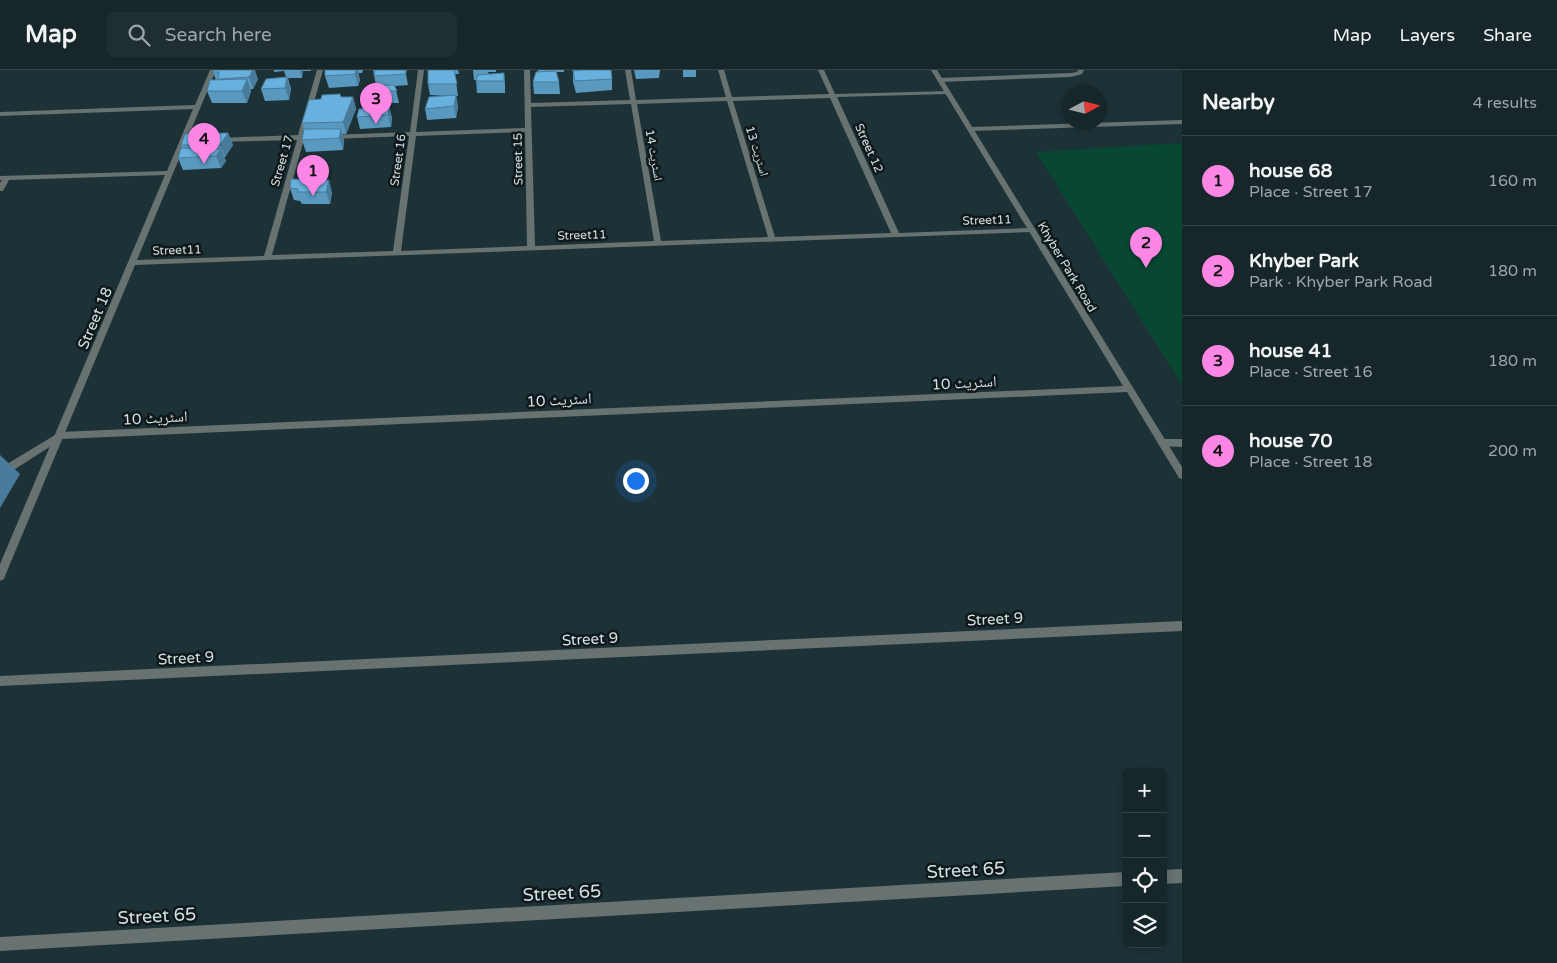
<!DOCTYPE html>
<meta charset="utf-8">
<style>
:root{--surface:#162629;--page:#1f2e31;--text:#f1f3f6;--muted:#9ea5a8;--line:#354346;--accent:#fb86e5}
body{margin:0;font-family:"Varela Round","Noto Naskh Arabic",sans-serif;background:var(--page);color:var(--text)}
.controls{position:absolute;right:15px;bottom:15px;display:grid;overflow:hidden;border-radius:8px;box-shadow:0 2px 8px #0003}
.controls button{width:45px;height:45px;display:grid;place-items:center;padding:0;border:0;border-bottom:1px solid var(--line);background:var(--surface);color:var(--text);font:25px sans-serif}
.compass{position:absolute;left:1062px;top:15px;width:45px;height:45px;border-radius:50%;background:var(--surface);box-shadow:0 2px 8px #0003;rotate:83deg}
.you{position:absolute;left:635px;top:410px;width:18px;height:18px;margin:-12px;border:4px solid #fff;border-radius:50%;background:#1a73e8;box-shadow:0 0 0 8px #1a73e833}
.badge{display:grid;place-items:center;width:32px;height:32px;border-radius:50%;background:var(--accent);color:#111;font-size:16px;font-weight:700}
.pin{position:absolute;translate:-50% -41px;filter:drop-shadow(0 1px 2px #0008)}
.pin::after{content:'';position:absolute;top:26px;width:18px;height:15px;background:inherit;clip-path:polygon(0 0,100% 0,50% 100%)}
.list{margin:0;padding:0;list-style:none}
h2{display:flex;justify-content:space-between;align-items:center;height:65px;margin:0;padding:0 20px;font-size:21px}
h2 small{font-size:16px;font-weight:400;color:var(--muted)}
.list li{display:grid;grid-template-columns:32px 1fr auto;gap:15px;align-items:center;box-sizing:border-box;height:90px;padding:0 20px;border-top:1px solid var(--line)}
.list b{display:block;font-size:19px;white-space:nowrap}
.list p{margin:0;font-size:16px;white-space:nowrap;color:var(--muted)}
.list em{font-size:16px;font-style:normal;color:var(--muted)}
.icon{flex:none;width:28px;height:28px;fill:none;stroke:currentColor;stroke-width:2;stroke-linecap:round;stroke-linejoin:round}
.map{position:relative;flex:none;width:1182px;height:893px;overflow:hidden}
header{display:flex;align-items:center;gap:30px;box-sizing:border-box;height:70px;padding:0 25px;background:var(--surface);border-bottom:1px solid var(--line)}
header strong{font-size:24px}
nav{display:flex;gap:28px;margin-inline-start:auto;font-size:18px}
.search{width:350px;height:45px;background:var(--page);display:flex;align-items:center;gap:12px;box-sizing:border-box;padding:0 18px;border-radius:8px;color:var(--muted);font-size:19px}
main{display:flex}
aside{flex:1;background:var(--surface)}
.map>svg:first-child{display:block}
.green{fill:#084832}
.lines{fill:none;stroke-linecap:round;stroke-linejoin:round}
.minor{fill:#677271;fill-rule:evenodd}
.tertiary{fill:#677271;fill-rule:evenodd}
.wall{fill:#5998bf}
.shaded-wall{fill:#497c9b}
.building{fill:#68b1de;stroke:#497c9b}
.labels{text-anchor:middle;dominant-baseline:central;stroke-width:5;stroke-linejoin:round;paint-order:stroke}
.far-street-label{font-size:12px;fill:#d3e0e3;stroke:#0f181a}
.street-label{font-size:15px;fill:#d3e0e3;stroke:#0f181a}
.near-street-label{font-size:18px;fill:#d3e0e3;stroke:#0f181a}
</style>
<header>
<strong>Map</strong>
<div class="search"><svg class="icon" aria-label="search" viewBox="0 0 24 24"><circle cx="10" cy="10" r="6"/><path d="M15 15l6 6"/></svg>Search here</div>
<nav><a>Map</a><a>Layers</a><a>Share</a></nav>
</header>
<main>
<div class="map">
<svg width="1182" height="893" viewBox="0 0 1182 893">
<rect width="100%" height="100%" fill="#1d3237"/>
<path class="green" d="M1182,73V315L1036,82Z"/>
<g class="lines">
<g class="minor">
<path d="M210,0H216L137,190L264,186L297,70L218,72L215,70L218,68L298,65L317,0H323L305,65H314L317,67L314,69H304L272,185L393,181L409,66L331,69L328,67L331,65L410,62L418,0H424L416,62L525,58L524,0H530L531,33L630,30L625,0H631L636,30L726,27L718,0H724L732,27L829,24L818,0H824L835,24L950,21V23L948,24L837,27L899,163L1032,158L1036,160L1032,162L135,195L5,506L4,509L0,511V494L165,105L9,110L3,121H0V113L2,110H0V106L167,101L193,39L0,46V42L195,35ZM830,28L891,163L775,167L733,31ZM727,31L768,167L661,171L637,34ZM631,34L654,171L535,176L531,37ZM525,62L527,176L401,181L416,66Z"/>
<path d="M1078,0H1084L1082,4L1071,7L940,12L937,10L940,8L1071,3L1077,2Z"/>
<path d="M1182,50V54L971,61L968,59L971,57Z"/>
<path d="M1163,369H1182V377L1160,376L1158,373Z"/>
<path d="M1182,551V561L0,616V606Z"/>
<path d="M1182,799V813L1163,814V800Z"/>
<path d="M1126,802V816L0,881V867Z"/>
</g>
<path class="tertiary" d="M931,0H937L1182,397V409L1179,408L1127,322L62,369L12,401L0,402V394H7L60,362L1123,316Z"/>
</g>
<g class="wall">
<path d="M213,0L258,9L253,19H250L251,21L247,33H212L207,21L216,10L213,2Z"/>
<path d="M274,0H311V1H302V8H288L291,19L289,30L265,31L261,19L286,7L284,1L274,2Z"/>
<path d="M325,0H363L362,3H358L360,10L358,16L329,18L325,6Z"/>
<path d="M373,0H407L406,4L408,15L395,16L399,33H389L388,37H389L392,48L391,57L360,59L357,47L370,38L368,29L376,16Z"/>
<path d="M428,0H458L459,4H455L458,26H456L458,37L456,48L427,50L425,39L447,26L430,25L428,14Z"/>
<path d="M473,0H496V2H488L489,4L504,3L505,14V23H477L476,10H474Z"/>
<path d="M538,0H564V2H556L559,12L560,24H534L533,12L538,2Z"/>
<path d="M572,0H611L612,9V20L576,23L573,12V1Z"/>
<path d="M634,0H660L659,8L636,9Z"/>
<rect x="683" y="0" width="13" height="7"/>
<path d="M341,27H353L356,39L346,64H342L344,71L343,80L306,82L302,70L304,60L302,53Z"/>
<path d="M228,63L233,75L225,87H224L226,91L221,98L183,100L178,88L182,78L181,75Z"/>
<path d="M291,109L332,122L330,134H302L300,131L294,130L290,118Z"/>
</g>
<g class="shaded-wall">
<path d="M253,0H255L258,9L253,19L249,7Z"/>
<path d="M300,0H302L303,2L302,8Z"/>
<path d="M356,0H358L360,10L358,16L355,4Z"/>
<path d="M287,7L291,19L289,30L285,18Z"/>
<path d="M247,9L251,21L247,33L242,21Z"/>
<path d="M386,21L389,33L387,41L384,30Z"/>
<path d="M456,25L458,37L456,48L454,36Z"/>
<path d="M353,27L356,39L346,64L343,52Z"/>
<path d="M389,37L392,48L391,57L388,45Z"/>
<path d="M341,59L344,71L343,80L339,68Z"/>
<path d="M228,63L233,75L225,87L220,75Z"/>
<path d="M221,79L226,91L221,98L216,86Z"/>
<path d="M329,110L332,122L330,134L326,122Z"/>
<path d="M0,385L20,404L0,438Z"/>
</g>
<g class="building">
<path d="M213,0H253L249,7L218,9L219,2H213Z"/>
<path d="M325,0H356L355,4L325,6Z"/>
<path d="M375,0H405L406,4L374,6Z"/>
<path d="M428,0H454L457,14H428Z"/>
<path d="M582,0H611L612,9L575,11L573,1Z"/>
<path d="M556,1L559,12H533L536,2Z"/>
<path d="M504,3V11H476L478,5Z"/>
<path d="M287,7L285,18L261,19L266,9Z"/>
<path d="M247,9L242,21H207L210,10Z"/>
<path d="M394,15L397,21H386L384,30L368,29L370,16Z"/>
<path d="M340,24L341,27H353L343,52L302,53L309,30L321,29L322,25Z"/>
<path d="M456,25L454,36L425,39L429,27Z"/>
<path d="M389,37L388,45L357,47L359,39Z"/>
<path d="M304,59H341L339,68L302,70Z"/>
<path d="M228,63L220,75H181L185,64Z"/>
<path d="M181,78L221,79L216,86L178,88Z"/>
<path d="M291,109L329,110L326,122H298V119L290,118Z"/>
</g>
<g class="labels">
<g class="far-street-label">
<text transform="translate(869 78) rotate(66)">Street 12</text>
<text transform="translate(757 81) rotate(73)">اسٹریٹ 13</text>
<text transform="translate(654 85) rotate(80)">اسٹریٹ 14</text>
<text transform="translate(518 89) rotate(-91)">Street 15</text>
<text transform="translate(398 90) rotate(-82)">Street 16</text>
<text transform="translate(282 91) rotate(-74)">Street 17</text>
<text transform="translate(987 150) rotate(-2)">Street11</text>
<text transform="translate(582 165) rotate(-2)">Street11</text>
<text transform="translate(177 180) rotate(-2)">Street11</text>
<text transform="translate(1067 197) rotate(59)">Khyber Park Road</text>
</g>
<g class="street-label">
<text transform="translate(95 248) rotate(-67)">Street 18</text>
<text transform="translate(964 313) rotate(-3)">اسٹریٹ 10</text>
<text transform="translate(559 330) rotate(-3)">اسٹریٹ 10</text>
<text transform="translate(155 348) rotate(-3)">اسٹریٹ 10</text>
<text transform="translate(995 549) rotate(-3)">Street 9</text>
<text transform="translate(590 569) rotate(-3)">Street 9</text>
<text transform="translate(186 588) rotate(-3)">Street 9</text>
</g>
<g class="near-street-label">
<text transform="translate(966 800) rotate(-3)">Street 65</text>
<text transform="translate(562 823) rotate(-3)">Street 65</text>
<text transform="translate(157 846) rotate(-3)">Street 65</text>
</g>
</g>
</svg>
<div class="controls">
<button>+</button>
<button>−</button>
<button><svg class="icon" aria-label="locate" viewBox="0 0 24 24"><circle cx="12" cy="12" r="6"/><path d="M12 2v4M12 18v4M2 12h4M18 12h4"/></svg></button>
<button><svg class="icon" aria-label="layers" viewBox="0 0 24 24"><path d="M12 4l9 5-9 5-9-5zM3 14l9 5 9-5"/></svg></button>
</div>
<svg class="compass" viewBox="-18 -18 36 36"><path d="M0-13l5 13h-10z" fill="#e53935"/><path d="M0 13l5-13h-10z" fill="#9ea5a8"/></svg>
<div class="you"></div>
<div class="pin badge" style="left:313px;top:126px">1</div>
<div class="pin badge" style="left:1146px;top:198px">2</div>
<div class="pin badge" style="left:376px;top:54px">3</div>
<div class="pin badge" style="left:204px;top:94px">4</div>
</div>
<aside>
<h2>Nearby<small>4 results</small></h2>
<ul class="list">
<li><span class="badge">1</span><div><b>house 68</b><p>Place · Street 17</p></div><em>160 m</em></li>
<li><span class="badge">2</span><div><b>Khyber Park</b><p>Park · Khyber Park Road</p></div><em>180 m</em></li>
<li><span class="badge">3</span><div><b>house 41</b><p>Place · Street 16</p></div><em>180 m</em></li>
<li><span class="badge">4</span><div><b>house 70</b><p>Place · Street 18</p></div><em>200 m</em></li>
</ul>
</aside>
</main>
